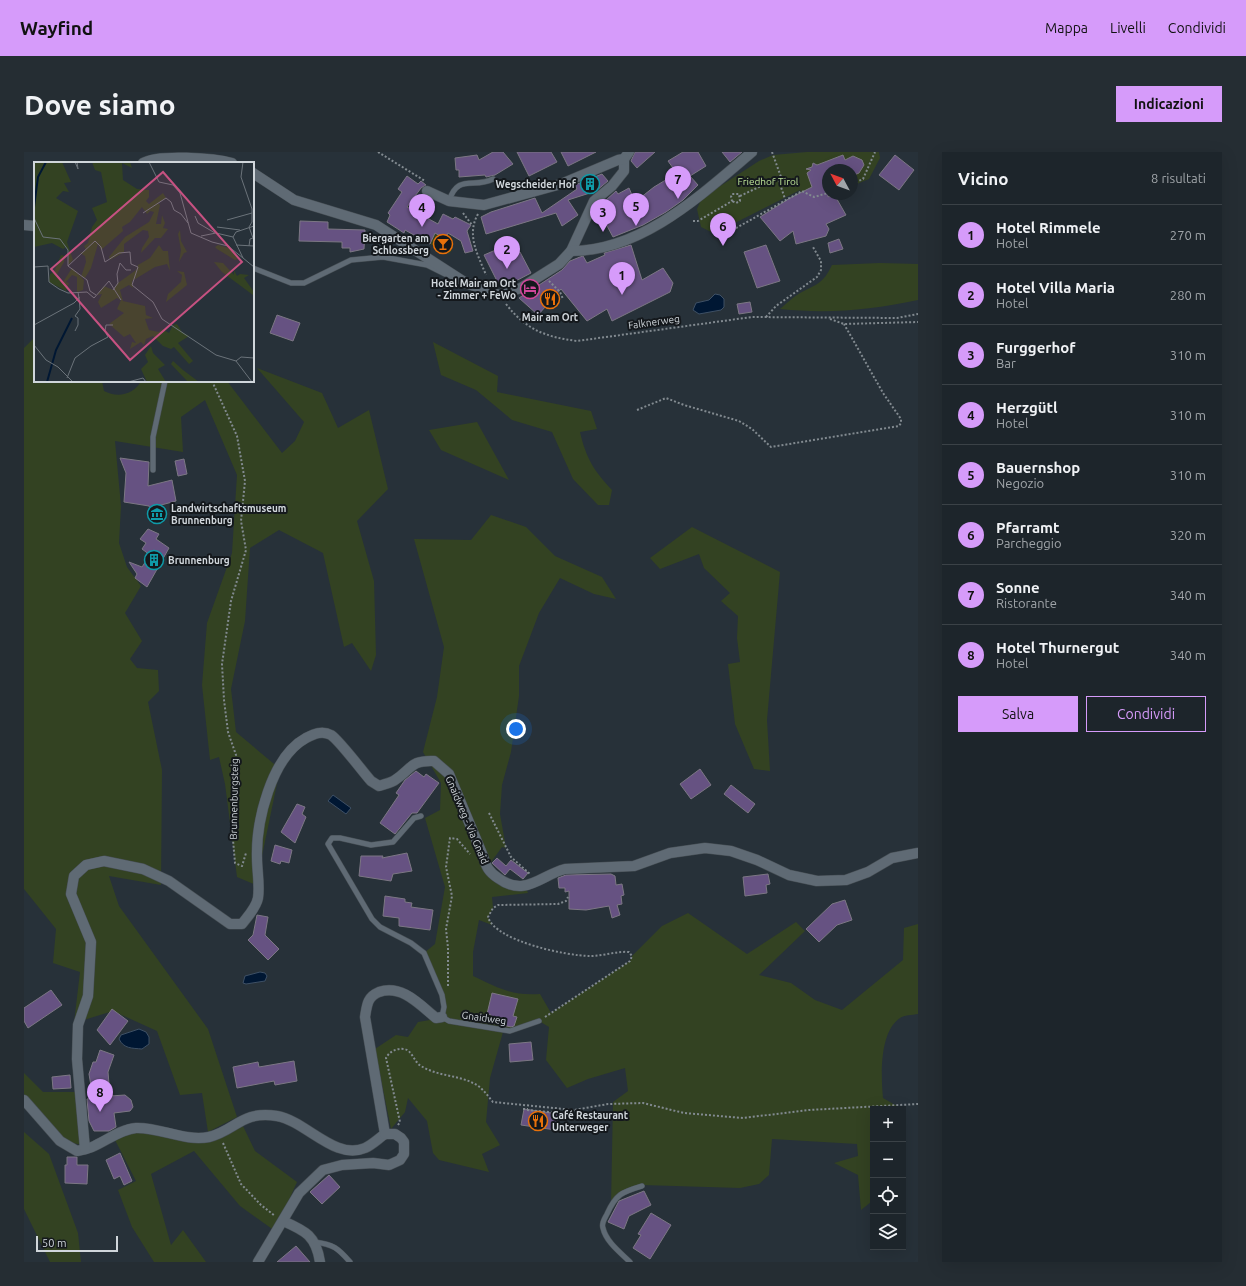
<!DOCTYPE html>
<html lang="it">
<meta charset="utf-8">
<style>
:root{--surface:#1d252b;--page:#252d33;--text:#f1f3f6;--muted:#a0a5a9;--line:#3b4247;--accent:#d69bfa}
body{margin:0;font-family:Ubuntu,sans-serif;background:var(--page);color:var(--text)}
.controls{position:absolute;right:12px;bottom:12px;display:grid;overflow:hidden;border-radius:0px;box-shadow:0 4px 16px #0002}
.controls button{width:36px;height:36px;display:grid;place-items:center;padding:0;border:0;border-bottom:1px solid var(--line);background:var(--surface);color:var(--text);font:20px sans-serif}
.compass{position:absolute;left:798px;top:12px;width:36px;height:36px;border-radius:50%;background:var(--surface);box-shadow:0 4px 16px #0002;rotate:311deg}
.scale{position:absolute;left:12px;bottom:10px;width:82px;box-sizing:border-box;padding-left:4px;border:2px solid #d0d6db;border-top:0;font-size:11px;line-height:14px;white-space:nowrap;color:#d0d6db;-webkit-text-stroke:3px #14181c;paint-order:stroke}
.you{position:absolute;left:492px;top:577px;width:14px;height:14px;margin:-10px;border:3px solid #fff;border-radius:50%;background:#1a73e8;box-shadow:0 0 0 6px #1a73e833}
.badge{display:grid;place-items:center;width:26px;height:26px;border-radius:50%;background:var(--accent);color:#111;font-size:13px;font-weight:700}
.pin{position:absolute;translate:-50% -33px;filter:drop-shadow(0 1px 2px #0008)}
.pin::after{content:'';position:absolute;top:21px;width:14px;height:12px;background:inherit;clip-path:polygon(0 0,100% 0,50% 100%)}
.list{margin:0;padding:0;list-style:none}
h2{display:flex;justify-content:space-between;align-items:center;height:52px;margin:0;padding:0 16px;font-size:17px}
h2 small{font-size:13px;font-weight:400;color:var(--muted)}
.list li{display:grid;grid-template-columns:26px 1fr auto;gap:12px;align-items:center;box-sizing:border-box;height:60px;padding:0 16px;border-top:1px solid var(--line)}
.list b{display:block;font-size:15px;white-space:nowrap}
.list p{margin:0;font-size:13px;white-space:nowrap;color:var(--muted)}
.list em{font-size:13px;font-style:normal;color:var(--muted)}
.actions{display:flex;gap:8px;padding:12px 16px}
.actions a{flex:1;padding:9px 0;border:1px solid var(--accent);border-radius:0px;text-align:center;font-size:14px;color:var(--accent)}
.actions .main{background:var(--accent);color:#111}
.icon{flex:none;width:22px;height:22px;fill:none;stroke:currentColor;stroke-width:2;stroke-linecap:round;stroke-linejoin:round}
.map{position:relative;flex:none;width:894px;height:1110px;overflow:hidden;border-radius:0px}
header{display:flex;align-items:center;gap:24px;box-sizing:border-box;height:56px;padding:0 20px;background:var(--accent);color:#111}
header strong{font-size:19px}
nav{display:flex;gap:22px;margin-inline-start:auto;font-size:14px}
.intro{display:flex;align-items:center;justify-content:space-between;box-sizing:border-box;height:96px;padding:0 24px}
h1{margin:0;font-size:28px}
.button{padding:10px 18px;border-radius:0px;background:var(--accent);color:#111;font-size:14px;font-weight:700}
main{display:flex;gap:24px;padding:0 24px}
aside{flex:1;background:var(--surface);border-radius:0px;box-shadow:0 4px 16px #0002}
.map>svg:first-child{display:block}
.green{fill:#334222}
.water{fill:#001733;stroke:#3e5065}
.building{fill:#665282;stroke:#7c7784}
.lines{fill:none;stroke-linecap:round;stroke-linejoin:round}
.lane-casing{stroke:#464e54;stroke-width:6}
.street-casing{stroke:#464e54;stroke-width:11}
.path{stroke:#828a90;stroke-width:2;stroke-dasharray:2 2;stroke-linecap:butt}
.lane{stroke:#5f6a74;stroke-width:5}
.street{stroke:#5f6a74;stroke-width:10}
.labels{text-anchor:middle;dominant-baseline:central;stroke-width:4;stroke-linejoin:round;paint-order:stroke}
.park-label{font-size:10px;fill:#bfe599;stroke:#14181c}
.poi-label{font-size:10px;font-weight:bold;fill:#d0d6db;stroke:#14181c;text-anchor:end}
.street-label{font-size:10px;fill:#d0d6db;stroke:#14181c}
.inset-river{fill:none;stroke:#001733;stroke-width:2}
.inset-road{fill:none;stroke:#6b737a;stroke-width:1}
.view{fill:#c65181;fill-opacity:0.15;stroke:#c65181;stroke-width:2}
.inset-edge{fill:none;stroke:#d0d6db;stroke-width:2}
</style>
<header>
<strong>Wayfind</strong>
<nav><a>Mappa</a><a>Livelli</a><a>Condividi</a></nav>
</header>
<div class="intro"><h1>Dove siamo</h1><a class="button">Indicazioni</a></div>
<main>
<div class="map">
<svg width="894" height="1110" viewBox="0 0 894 1110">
<rect width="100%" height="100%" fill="#273139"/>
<g class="green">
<path d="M783,0H855L856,6L845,27L828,34V18H804V42H809L785,50L776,38L697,78L687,80L677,75L673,57L678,46L735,9L749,3Z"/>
<path d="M411,81L421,87V92L428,98L425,102L406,92Z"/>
<path d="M856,111L894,112V148C846,158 805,162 756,157C762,152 769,145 776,141C793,132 799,132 808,113Z"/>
<path d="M11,185V229H78L80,239C93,246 110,243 117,229H203L258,301L271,289L280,270L233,216L298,241L314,276L345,258L364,337L333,369L350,429L352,503L347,519L328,491L320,495L299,401L255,378L226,396L221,469L207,537L212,580L256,617L232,733L213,725L201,632L195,605L186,608L178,533L183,471L208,401L213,323L181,248L157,265L159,300L91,289L97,354L95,391L103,415L117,434L101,461L118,489L106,507L113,516L134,518L135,539L124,550L138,618L137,733L85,724L95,754L184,877L213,965L184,980L178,941L156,943L133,879L89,859L50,871L56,820L29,811L32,777L0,737V196Z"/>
<path d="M409,190L474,224L473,240L567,259L573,277L556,280C562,306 570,319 588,338L585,353H574L549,327L528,280L488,268L452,238L417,223Z"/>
<path d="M453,270L485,328L417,298L405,278Z"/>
<path d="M467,363L502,375L531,404L578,425L592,447L570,442L536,426L515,461L495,514V544L487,600L478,633L476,662L482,696L478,695L465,713L467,721L501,734L504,741L468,745L469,756L464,765L468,773L455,768L449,800V824C475,836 487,844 516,842L527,861L606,809L608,804L638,774L664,761L723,802L772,770L781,779L735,823L767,831L791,848L818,858L879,808L880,776L894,772V862C888,863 880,863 876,866C855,880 857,925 859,946L878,957H849L847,1050L837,1058L834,1023L810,1011L834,1004L833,992L748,987L745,1023L735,1032L716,1036L618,1033L601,1039L587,1052L589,950L604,939L601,916L564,927L543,936L522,908L525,875L515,869L486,879L418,865V843L400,801L411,792L421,735L401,666L416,658L417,631L399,600L413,545L420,495L390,387L447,388Z"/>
<path d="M668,375L756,420L743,568L746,619L730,617L711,572L704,512L716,510L713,486L714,464L697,449L706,441L680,416L675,402L636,417L626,406Z"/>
<path d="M418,866L479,880L466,926L462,970L476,993L458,1002L465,1020L415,1008L409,1001L403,969L384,946L381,960L367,977L351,897L372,883L384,885L394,870Z"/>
<path d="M0,921L19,940H52L57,993L42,989L0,942Z"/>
<path d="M219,974L231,999L273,1030L251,1079L216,1054L170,999L127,1022L147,1093L159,1078L182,1110H130L108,1075L94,1038L112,1029L91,988L112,980L187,990Z"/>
<path d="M0,980L25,1002L54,1081L57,1110H26L0,1057Z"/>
</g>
<g class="water">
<path d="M691,142L696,143L700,147V155L697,158L675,162L669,158L672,151L685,148Z"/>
<path d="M309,643L327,656L322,662L304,649Z"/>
<path d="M236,820L241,821L243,824L241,829L222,832L219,831L221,824Z"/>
<path d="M115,877L122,880L125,885V892L118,897C108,896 100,897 95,887L97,883Z"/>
</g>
<g class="building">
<path d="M469,0H479L489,12L471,23L462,25L461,23L435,25V18H432L431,6L453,3L455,8Z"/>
<path d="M493,0H527L533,10L505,24Z"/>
<path d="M537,0H572L544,14Z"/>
<path d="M611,0H631L613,16L607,9Z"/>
<path d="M659,0H674L682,14L666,24L674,33L659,48L642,60L619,73L589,85L574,57L583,53L581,49L592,39L594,42L605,36L611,50L630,35L645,26L642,22L649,16L644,9Z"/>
<path d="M698,0H718L706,10Z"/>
<path d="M819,3L821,8L829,4L838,8L840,13L835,21L828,24V18H804V45L810,42L822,63L802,72L805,77L802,84L772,92L769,79L756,89L736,65L766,46L788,35L783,21L787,18L782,17L788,15L789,11L793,13Z"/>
<path d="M871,3L890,18L875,38L855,23Z"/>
<path d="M578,22L584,29L572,39L544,48L554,63L538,74L532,61L462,82L457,65L467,60L511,46L518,61L553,37L551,33Z"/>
<path d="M383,24L394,32L397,29L402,33L397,36L383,55L414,72L419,62L429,67L431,65L447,73L443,79L449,99L441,101L437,89L424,81L421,87L411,81L406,92L381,78L380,81L363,70L366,63L364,61L378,40L374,37Z"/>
<path d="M276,69L304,70V77L341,78L340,97L326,100V96H318V90L275,89Z"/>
<path d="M815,87L819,97L806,101L804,91Z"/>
<path d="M607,93L618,128L639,116L649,131L646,140L588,169L583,157L563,169L537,137L514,163L495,146L538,118L546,109L556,105L559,104L563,111L581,103L580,101Z"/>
<path d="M742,93L756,129L733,136L720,100Z"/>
<path d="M481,94L486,105L496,100L507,121L484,133L474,131L460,103Z"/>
<path d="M726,150L728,160L715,162L713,152Z"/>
<path d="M253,163L276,171L269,189L246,181Z"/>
<path d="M96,306L125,310L124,334L148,328L152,349L126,356L125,354L100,350L102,321Z"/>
<path d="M160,307L163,322L154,324L151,309Z"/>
<path d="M124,377L135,382L132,387L145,396L123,435L111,426L113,422L105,410L118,415L126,403L118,397L122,391L116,387Z"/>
<path d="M676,617L687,633L667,647L656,632Z"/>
<path d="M392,619L400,625L402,622L415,631L393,661H388L371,682L356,671L375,643L372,641L381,628Z"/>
<path d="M707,633L731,652L724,661L700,642Z"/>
<path d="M273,652L281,655L278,662L282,665L271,691L257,680Z"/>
<path d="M251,693L268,698L265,711L257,709L256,712L247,709Z"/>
<path d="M383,701L388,719L369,722L367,729L335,724L337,704H359L358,706Z"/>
<path d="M473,706L482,714L487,708L504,721L499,727L486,717L481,723L468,711Z"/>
<path d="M587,722L591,724L592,733L598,732L600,743L597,744L598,752L593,753L596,763L588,766L585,754L562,758L545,757V739L541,740V736H535L534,726L542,723Z"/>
<path d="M744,722L746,732L742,733L743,741L721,744L719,725Z"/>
<path d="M361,744L381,747V750L388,751L387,755L409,758L406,778L375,774V766L359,764Z"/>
<path d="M821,748L828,768L813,773L795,790L782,777L808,752Z"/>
<path d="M233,763L244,765L241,783L255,797L244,808L224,788L229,783Z"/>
<path d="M27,838L38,853L4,876L0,869V856Z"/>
<path d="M468,841L494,847L489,864L493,865L490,874L487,875L466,870L467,863L463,862Z"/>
<path d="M88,857L104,869L86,893L73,878Z"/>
<path d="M507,890L509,908L486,910L485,892Z"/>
<path d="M76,898L90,903L84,920L86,944L101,943L107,948L109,955L106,959L90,961L92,975L85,979H70L65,969L63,947L69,946L65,922L69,910H72Z"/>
<path d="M270,909L273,929L251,933L250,929L213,936L209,915L234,910L235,915Z"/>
<path d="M46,923L47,936L29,937L28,925Z"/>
<path d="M500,957L534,962L532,978L497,973Z"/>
<path d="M96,1001L108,1029L100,1033L96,1024L90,1027L82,1008Z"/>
<path d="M43,1005H53V1013H64L63,1032L41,1031V1013H43Z"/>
<path d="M305,1023L316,1035L298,1052L286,1040Z"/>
<path d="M620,1039L627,1053L605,1064L600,1077L584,1070L595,1049Z"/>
<path d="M627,1061L647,1073L626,1107L609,1096L617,1083L614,1082Z"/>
<path d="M272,1094L286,1110H253Z"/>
</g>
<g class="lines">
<g class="lane-casing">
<g id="lane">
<path d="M425,49C434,21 450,37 469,27"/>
<path d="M229,116L267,131H280L327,108L359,105L403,113L421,122"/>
<path d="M129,318V285L141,229"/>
<path d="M397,664L390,666L369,690L347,693L316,686H308L304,692L348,767L356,775L387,791L400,801L418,843L420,855L418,865L425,869L486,879L515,869"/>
<path d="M290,1090C309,1092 314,1096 326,1110"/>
<path d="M606,1110C597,1101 582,1090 579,1076C577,1071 581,1066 583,1062C592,1042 598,1040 618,1034"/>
</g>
</g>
<g class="street-casing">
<g id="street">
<path d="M119,11C134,2 190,6 208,11"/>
<path d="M229,21L270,48L352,73L442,131L475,143L497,136L535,112L547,99L570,49L588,34L600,19V7L605,0"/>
<path d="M403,39L425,49L460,53L537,32L594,8L600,7"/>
<path d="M0,73L11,74"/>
<path d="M547,99C618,99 677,43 728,0"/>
<path d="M0,948L36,989L53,999C58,998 63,997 68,995C82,989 97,977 112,976C136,975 161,990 185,985C211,979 218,958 253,964C282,969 311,1009 341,996C348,993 355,986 361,982"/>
<path d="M361,982L341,865C343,853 343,845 355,840C378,832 396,853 412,866L418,865"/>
<path d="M61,997L53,907L54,873L64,844L67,790L47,742L50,724L62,713L80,709L119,717L145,729L206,772H218C224,764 232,756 234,746C236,733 233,719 233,706C232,670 247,605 282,586C290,582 298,578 307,583C315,588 339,620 347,629L355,634C360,632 367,631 371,628C388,617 386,608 410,609L425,622L459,704C462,715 465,720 474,726C501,746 517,723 541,717L610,714L646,701L681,696L707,699L733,708L765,723L793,729L822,728L844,720L868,706L894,701"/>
<path d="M259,1069C282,1079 292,1084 296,1110"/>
<path d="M234,1110L275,1041L299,1018L318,1013L349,1011L365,1013L376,1008L380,1002V990L377,986L371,982H361"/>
</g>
</g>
<g class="path">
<path d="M354,0L401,29"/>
<path d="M748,0L757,25L754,26L761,47"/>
<path d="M828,32L839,27L851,0"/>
<path d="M716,44L754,26"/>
<path d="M439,61L448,73"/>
<path d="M454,62C442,83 454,103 462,123"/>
<path d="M669,69H674L708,49L707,45L708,42H715L716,49L712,51L708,49"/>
<path d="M698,84L778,39L790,45L804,41"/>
<path d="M525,129L536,140L539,147"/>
<path d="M482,152C502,178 522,185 553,189L728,165L873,166L894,162"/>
<path d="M742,165L752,154L793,125L797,118V109L789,95"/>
<path d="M806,167L820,172L894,170"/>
<path d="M188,229L213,284L221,329L217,369L222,398L207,449L198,512L200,548L204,580L212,603L209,688L211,711L218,714L222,701"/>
<path d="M613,258L642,246L660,253L715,269L728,277L747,295L875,274L877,271V267L859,241L820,172"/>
<path d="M465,661L487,705L506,722"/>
<path d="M424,834V796L422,777L428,744L422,715L426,686L433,687L446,702"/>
<path d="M521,865L606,809L608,804L605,800C592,799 580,804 566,804C543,804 471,789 464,765L469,756L474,753L534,752L542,749L544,745"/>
<path d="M499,957H504"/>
<path d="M503,958L547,962L550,958"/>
<path d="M374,973L376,970L362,906C365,900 372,896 380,897C388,898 390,910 397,914C413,924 433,923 449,931C458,935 463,943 469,950L550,958L584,952L619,951L660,961L719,966L785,958L894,952"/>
<path d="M199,991L217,1032L237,1053L251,1064"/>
</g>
<use href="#lane" class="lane"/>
<use href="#street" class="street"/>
</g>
<defs>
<g id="building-ring" transform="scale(1)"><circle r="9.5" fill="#14181c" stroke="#0f9aa8" stroke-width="1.5"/><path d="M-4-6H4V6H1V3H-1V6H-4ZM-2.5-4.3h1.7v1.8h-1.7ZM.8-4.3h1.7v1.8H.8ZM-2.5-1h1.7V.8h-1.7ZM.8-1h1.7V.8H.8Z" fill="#0f9aa8"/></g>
<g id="bar-ring" transform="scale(1)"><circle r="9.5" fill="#14181c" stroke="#e8710a" stroke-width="1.5"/><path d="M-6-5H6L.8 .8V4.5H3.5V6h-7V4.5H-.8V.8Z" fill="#e8710a"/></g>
<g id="hotel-ring" transform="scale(1)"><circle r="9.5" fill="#14181c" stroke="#d1479c" stroke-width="1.5"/><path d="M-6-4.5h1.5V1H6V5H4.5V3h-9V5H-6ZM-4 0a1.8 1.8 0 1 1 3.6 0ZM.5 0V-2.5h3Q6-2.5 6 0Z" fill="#d1479c"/></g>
<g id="restaurant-ring" transform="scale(1)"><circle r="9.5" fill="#14181c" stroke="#e8710a" stroke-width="1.5"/><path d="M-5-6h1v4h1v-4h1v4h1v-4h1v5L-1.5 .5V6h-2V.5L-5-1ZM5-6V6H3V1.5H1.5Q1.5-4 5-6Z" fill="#e8710a"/></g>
<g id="museum-ring" transform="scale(1)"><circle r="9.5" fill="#14181c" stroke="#0f9aa8" stroke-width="1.5"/><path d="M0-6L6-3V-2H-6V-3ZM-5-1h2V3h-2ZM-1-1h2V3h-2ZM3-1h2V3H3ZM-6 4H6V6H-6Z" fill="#0f9aa8"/></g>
</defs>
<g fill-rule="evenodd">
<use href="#building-ring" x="566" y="32"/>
<use href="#bar-ring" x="419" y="92"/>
<use href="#hotel-ring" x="506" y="137"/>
<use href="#restaurant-ring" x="526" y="147"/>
<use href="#museum-ring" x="133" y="362"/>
<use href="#building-ring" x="130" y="408"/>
<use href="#restaurant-ring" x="514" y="969"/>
</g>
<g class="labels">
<g class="park-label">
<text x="744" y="29">Friedhof Tirol</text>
</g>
<g class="poi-label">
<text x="552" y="32">Wegscheider Hof</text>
<text x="405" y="86">Biergarten am<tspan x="405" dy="12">Schlossberg</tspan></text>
<text x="492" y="131">Hotel Mair am Ort<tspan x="492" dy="12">- Zimmer + FeWo</tspan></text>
<text x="526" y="165" text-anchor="middle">Mair am Ort</text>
<text x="147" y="356" text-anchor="start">Landwirtschaftsmuseum<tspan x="147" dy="12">Brunnenburg</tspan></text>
<text x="144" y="408" text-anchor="start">Brunnenburg</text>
<text x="528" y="963" text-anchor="start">Café Restaurant<tspan x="528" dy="12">Unterweger</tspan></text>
</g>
<g class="street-label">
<text transform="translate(630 170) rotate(-8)">Falknerweg</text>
<text transform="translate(210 647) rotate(-89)">Brunnenburgsteig</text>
<text transform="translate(443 668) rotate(67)">Gnaidweg - Via Gnaid</text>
<text transform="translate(460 866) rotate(8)">Gnaidweg</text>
</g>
</g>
<g transform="translate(10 10)">
<rect width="220" height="220" fill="#273139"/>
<path d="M28,0L37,20L30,21L35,30L29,29L22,36L44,49L33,80L39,98L34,103L35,90L32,85L29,87L18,81L0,85V1ZM58,0H96L98,6L88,1L89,18L103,27L115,28V35L112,39L115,42L129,31L132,36L124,41L126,43L122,62H127L128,53L131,61L129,66L134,67L127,76H121L107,91L108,86L115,75L114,69L109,68L90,82V90L76,98L75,95L91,75L115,60L120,50L116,49L113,52L108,45L96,60L88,65L89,69L67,88L64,82L57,106L51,116L47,115L52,100L51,94L46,91L52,88L50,84L54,81L58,65L63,58L58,46L73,40L67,10L61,8ZM146,68L147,79L153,90L150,91L145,100L147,88L144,72ZM125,83L129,89H134L136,109L133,102L121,105L98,119L99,126L95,123L86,128L89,139L111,144L112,153L119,156L111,157L115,168L125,170L128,167L135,171L139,163L143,162L148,170L155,174L144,181L159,199L155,202L140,185L137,187L129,184L119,174L112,177L110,183L107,180L96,187L98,180L102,181L96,172L90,175L75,162L90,151L83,147L87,138L83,136L67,146L64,140L68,132L63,133L70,124L79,128L84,121L102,108L104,103L116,96ZM184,83L195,86L204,97L201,98L183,87L181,85ZM27,93L31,94L30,100L22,114L29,120L38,106L50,118L49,128L43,130V115L38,113L32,120L35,121L32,129L15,120L16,112L20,110ZM180,100L189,101L200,113V108L203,114L206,112L215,113L210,116L220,130L219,133L188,110ZM143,109L150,110L153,123L132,140L134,132L147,120L148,113ZM117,184L119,191L131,203L124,207L132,220H113L107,207L114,200L111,193ZM139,199L149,208L165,220H154L137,202Z" fill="#334222"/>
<path class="inset-river" d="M0,45L4,15L12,0M13,220L22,188L38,156"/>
<path class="inset-road" d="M41,0L44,7L43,0M115,0L125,20L139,23L146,31L157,71L178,80L194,84L209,96M209,0L207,15L218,47V60L215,65M109,51L132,36L137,40L140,48L147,52L154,61M161,54L164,61L181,71M0,56L9,75L26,77L34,88V104M193,58L218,51M220,64L202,70L199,75L209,96L220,105M183,65L206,68M215,65L219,76L216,77L215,84M167,74L182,71L199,75M202,83L220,84M34,104L61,79L67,85L71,100L85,91L96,90L97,102L104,105L98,123L119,140L128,157L182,193L202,199M34,104L53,118L56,129L62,133M0,105L14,104L15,120L25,127L34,131L53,130L60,136L75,119L87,138M79,128L84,121L83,112L86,101L92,108H97M0,163L40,141L45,136L44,130M41,169L44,163V156L41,154L46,147L45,135M0,183L12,198L24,205L39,220M202,199L218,220M202,199L207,195L220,196M33,216L41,196L57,184L74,175L71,169L72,163H79M94,220L109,216L112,220"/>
<path class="view" d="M129,10L208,100L96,198L17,107Z"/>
<rect width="220" height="220" class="inset-edge"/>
</g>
</svg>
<div class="controls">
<button>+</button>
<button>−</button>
<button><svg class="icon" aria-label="locate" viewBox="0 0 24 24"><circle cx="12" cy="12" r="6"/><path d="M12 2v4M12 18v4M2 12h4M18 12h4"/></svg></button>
<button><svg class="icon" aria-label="layers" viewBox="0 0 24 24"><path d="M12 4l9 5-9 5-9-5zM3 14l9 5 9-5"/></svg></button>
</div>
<svg class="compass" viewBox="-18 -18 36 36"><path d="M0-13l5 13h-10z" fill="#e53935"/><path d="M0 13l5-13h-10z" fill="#a0a5a9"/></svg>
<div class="scale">50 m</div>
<div class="you"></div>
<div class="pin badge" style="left:598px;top:143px">1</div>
<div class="pin badge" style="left:483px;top:117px">2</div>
<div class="pin badge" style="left:579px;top:80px">3</div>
<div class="pin badge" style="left:398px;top:75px">4</div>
<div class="pin badge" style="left:612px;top:74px">5</div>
<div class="pin badge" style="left:699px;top:94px">6</div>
<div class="pin badge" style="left:654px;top:47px">7</div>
<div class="pin badge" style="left:76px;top:960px">8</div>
</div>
<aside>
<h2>Vicino<small>8 risultati</small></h2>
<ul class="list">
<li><span class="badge">1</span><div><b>Hotel Rimmele</b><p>Hotel</p></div><em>270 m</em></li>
<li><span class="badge">2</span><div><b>Hotel Villa Maria</b><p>Hotel</p></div><em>280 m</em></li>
<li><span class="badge">3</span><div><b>Furggerhof</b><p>Bar</p></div><em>310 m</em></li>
<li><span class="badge">4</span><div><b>Herzgütl</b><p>Hotel</p></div><em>310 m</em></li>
<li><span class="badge">5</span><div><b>Bauernshop</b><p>Negozio</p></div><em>310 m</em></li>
<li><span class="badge">6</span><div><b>Pfarramt</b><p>Parcheggio</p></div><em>320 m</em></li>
<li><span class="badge">7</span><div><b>Sonne</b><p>Ristorante</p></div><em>340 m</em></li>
<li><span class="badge">8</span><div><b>Hotel Thurnergut</b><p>Hotel</p></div><em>340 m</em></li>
</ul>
<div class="actions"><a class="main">Salva</a><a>Condividi</a></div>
</aside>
</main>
